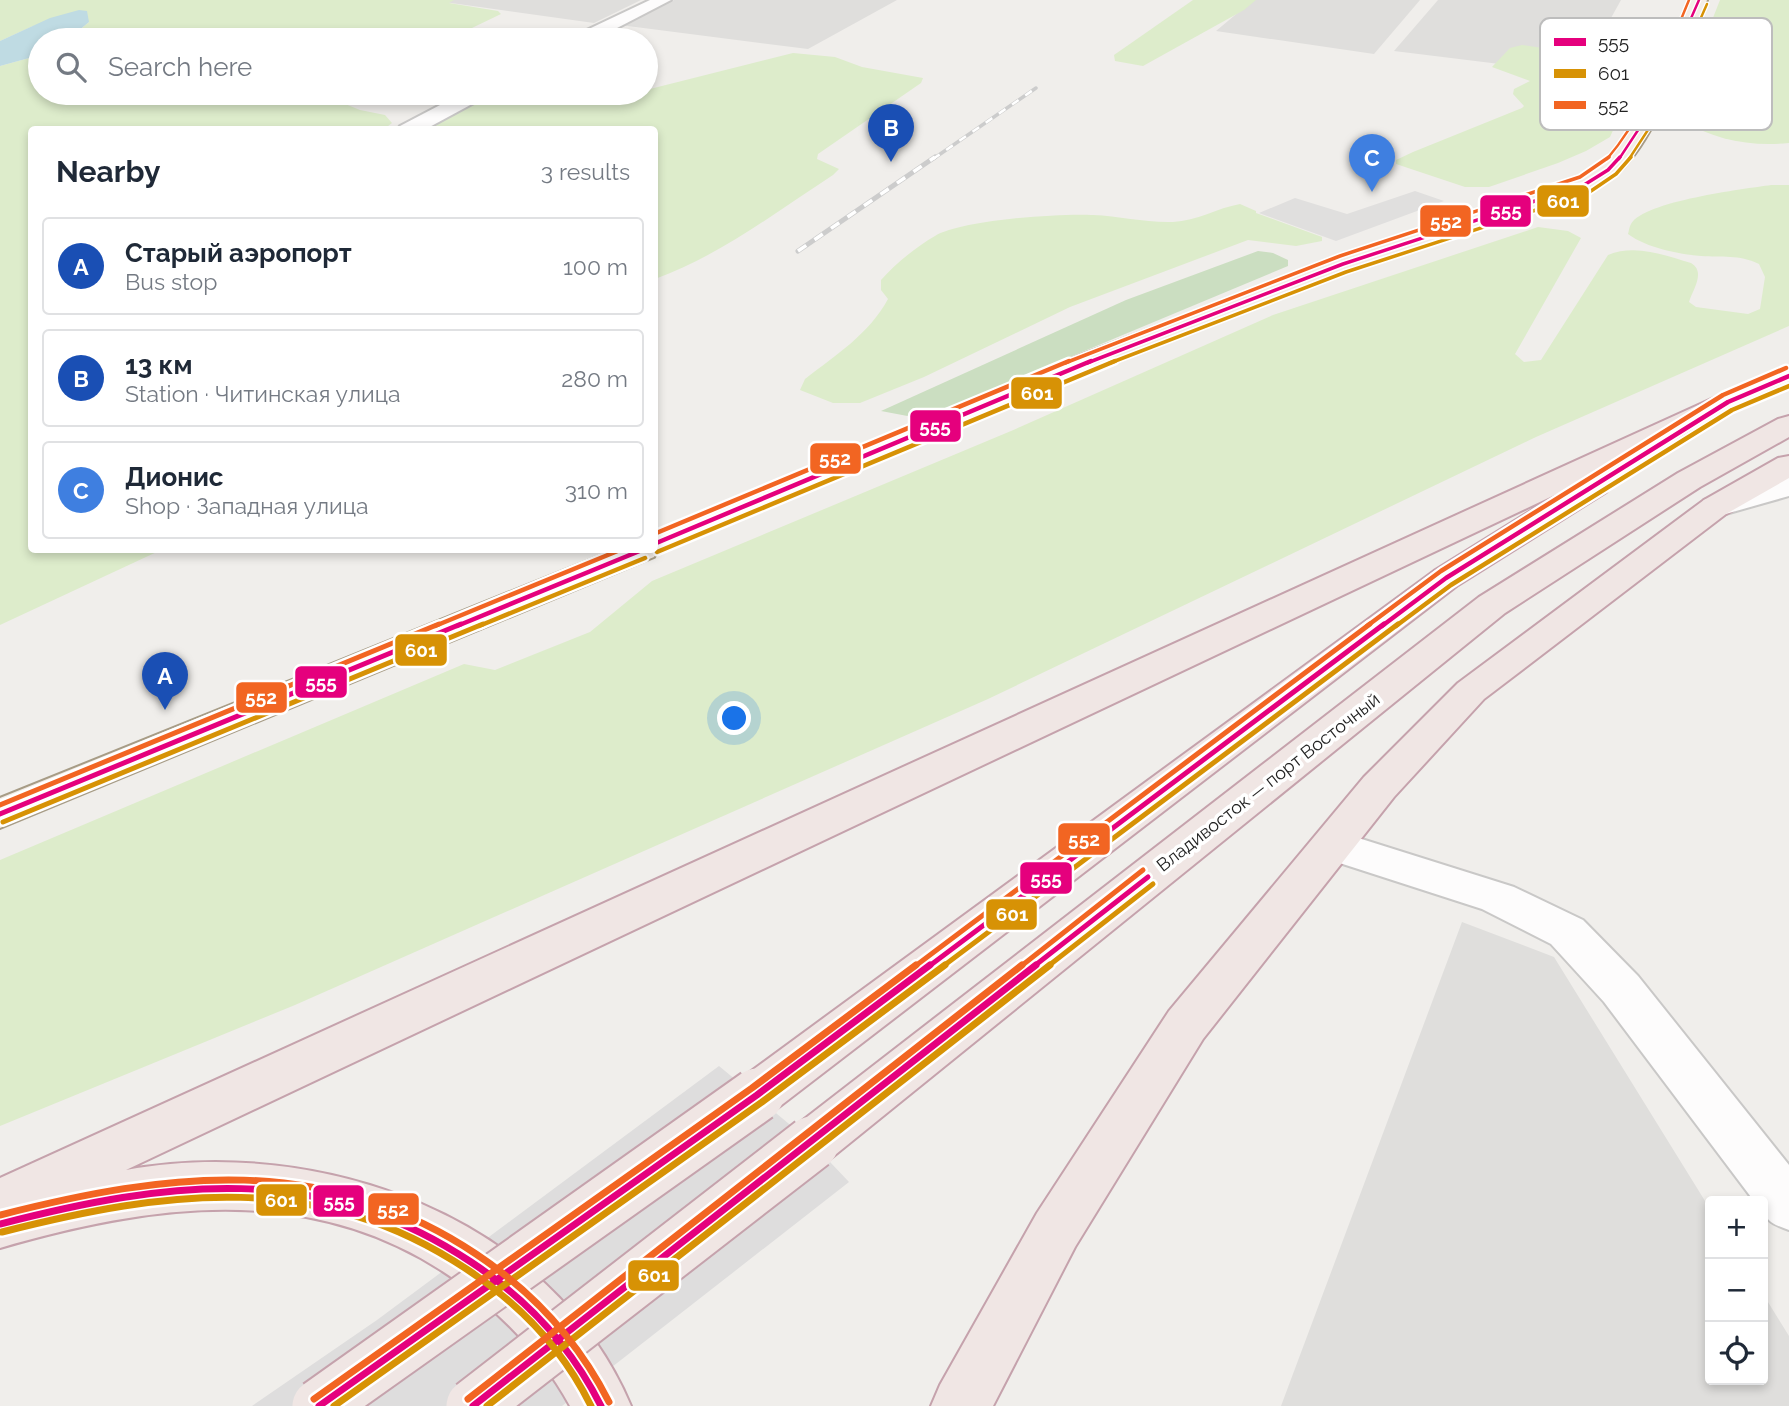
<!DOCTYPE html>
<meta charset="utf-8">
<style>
:root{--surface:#fff;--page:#f2f2f3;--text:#1f2937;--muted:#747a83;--line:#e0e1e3;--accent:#0f766e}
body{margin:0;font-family:Raleway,sans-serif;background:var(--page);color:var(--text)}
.controls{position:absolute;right:21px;bottom:21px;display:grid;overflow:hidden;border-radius:7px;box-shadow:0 4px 10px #0003}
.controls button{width:63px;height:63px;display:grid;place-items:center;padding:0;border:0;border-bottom:2px solid var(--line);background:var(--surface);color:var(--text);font:35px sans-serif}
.you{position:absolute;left:735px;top:719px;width:24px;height:24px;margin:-18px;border:5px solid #fff;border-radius:50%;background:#1a73e8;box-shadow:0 0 0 10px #1a73e833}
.badge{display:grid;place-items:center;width:46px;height:46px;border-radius:50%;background:var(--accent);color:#fff;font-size:23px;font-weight:700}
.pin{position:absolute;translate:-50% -58px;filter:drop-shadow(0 2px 4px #0008)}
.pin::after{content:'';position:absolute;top:37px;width:24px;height:21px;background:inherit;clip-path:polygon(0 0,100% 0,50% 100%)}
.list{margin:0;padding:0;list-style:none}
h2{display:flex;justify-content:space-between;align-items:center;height:91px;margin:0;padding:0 28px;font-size:30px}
h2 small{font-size:23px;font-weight:400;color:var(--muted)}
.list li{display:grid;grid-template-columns:46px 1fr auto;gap:21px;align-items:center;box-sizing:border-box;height:98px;margin:0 14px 14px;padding:0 14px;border:2px solid var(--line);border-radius:7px}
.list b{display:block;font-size:26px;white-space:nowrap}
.list p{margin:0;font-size:23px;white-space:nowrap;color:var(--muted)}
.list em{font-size:23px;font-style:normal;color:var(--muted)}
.icon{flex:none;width:38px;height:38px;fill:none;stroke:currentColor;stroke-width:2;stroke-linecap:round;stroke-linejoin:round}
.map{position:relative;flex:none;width:1789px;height:1406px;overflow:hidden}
.search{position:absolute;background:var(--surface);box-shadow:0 4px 10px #0003;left:28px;top:28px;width:630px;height:77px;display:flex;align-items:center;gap:18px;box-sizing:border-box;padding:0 24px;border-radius:38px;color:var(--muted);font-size:26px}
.panel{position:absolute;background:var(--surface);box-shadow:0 4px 10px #0003;left:28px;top:126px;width:630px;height:427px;border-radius:7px}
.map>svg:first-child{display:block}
.residential{fill:#dfdedc}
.grass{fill:#ddeccb}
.forest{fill:#cbdec1}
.parking{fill:#e0dfde}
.water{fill:#bfdbe3}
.pier{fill:#dedddd}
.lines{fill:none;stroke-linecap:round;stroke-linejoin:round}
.minor-casing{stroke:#c9c8c7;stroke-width:4}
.primary-casing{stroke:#a79c86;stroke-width:4}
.trunk-casing{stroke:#c5a2ac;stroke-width:4}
.minor{fill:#fdfcfc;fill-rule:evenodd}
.primary{fill:#f3ede7;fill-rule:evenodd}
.trunk{fill:#f0e6e4;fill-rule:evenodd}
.rail-far1-casing{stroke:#ccc;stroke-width:3.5}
.rail-casing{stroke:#ccc;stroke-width:5}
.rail-far1{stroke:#fff;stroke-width:2.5;stroke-dasharray:8;stroke-linecap:butt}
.rail{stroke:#fff;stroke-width:3.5;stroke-dasharray:10;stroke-linecap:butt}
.trunk-bridge-casing{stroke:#c5a2ac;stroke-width:57;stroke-linecap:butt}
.trunk-bridge{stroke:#f0e6e4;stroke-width:53}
.bus-1-far4-casing{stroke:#fff;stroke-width:5}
.bus-1-far3-casing{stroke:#fff;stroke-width:7}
.bus-1-far2-casing{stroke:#fff;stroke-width:9}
.bus-1-far1-casing{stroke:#fff;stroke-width:10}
.bus-1-casing{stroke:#fff;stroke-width:12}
.bus-2-far4-casing{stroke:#fff;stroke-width:5}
.bus-2-far3-casing{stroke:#fff;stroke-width:7}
.bus-2-far2-casing{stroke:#fff;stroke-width:9}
.bus-2-far1-casing{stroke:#fff;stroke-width:10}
.bus-2-casing{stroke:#fff;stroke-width:12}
.bus-3-far4-casing{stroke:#fff;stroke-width:5}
.bus-3-far3-casing{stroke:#fff;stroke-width:7}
.bus-3-far2-casing{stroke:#fff;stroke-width:9}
.bus-3-far1-casing{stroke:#fff;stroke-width:10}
.bus-3-casing{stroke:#fff;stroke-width:12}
.bus-1-far4{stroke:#e5007d;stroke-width:2.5}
.bus-1-far3{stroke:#e5007d;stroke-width:3.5}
.bus-1-far2{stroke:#e5007d;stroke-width:4.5}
.bus-1-far1{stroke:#e5007d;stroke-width:5}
.bus-1{stroke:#e5007d;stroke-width:7}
.bus-2-far4{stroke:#d79205;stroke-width:2.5}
.bus-2-far3{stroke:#d79205;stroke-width:3.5}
.bus-2-far2{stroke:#d79205;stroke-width:4.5}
.bus-2-far1{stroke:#d79205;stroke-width:5}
.bus-2{stroke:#d79205;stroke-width:7}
.bus-3-far4{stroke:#f26522;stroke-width:2.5}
.bus-3-far3{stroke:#f26522;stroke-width:3.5}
.bus-3-far2{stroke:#f26522;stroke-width:4.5}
.bus-3-far1{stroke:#f26522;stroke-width:5}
.bus-3{stroke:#f26522;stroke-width:7}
.labels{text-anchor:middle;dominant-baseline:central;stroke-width:7;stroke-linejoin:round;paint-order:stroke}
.street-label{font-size:18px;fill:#222;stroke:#fff}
.key{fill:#fff;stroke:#bdbdbd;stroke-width:2}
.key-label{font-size:19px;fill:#222}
.line-badge{stroke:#fff;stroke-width:2.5}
.badge-label{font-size:19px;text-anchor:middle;font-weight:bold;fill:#fff}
</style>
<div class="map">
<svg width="1789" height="1406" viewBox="0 0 1789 1406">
<rect width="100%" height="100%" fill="#f0eeeb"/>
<g class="residential">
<path d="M450,0H641L594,23L444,2Z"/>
<path d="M674,0H897L808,49L620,25Z"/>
<path d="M1253,0H1420L1374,54L1216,31Z"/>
<path d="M1438,0H1621L1580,74L1394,51Z"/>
<path d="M1462,922L1554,957L1710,1209V1380H1763V1294L1789,1336V1406H1281Z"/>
</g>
<g class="grass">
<path d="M0,0H454L449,3L498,11L501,14L447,40H67L89,22L33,26L0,41Z"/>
<path d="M1193,0H1256L1244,10L1143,66L1115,61L1114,55Z"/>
<path d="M1720,0H1789V143C1751,147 1714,140 1682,120L1679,104Z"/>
<path d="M1522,45L1646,63L1647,65L1629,95L1610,137L1586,151L1558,163L1489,187H1465L1396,164V160L1413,152L1522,108L1524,106L1513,94L1514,89L1530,81L1492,67L1510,48Z"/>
<path d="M793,53L835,57L862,67L923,78L921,83L818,154L817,159L839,169L833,175C776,212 719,256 655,279L654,130H424L481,99L563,105L594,97L646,93V90Z"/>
<path d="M40,55V93H318L360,110L385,115L392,123L383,130H32V550H161L0,625V66Z"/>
<path d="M1771,185H1789V326L1536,437L988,699L295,1005L0,1126V860L464,664L495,670L590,632L652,581L1011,431L1273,315L1538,227L1568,231L1581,238L1515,354L1524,362L1541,360L1608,255C1635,244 1664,255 1691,263C1706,272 1693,289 1689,302L1696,307L1748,314L1760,309L1765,277L1759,264C1738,254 1723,258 1701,256C1678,254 1647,248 1628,234C1629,231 1629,227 1631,224C1644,201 1744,189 1771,185Z"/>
<path d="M1240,204L1256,211V213L1322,237V241L1296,246L1248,240L1070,307L924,377L860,403H833L800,390L805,379C836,355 869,334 888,299L881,290V280C895,264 916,247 935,236C961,220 1061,213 1093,215C1120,216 1146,223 1173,222C1197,221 1217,208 1240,204Z"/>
</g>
<path class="forest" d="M1258,251L1273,253L1288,260V266L931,415L918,418L881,411L1126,300Z"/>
<path class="parking" d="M1415,191L1444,201L1336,241L1259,213L1295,198L1347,214Z"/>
<path class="water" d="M79,10L87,11L89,22L67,40H40V55L0,66V41L50,18Z"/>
<path class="pier" d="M719,1066L812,1143L849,1182L562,1406H252L377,1320Z"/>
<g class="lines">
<g class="minor-casing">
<g id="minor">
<path d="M650,0H671L594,40H571L574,36Z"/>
<path d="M463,93H488L485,97L424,130H397L400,126Z"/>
<path d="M1789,476V496L1715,517L1704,514L1699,507L1704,500Z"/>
<path d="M1333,830L1514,887L1583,920L1638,976L1789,1165V1230C1772,1224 1763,1221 1763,1201H1754L1604,1002L1551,944L1482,909L1318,856L1312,845L1318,834Z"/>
</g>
</g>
<g class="primary-casing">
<path id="primary" d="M1691,0H1707C1686,49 1658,136 1619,172C1611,179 1601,184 1592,190L1352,269L1103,366L656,553L654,557L0,828V798L614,550H654V532L1083,354L1334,259L1576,180C1585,174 1595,169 1603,162C1640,130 1669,45 1691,0Z"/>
</g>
<g class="trunk-casing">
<g id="trunk">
<path d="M1789,367V386L1738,408L1716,422L1704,424L1596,476L1606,478L1611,485L1606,492L1458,585L775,1110L757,1116L739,1110L732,1095L739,1080L1434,571L1563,491L126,1170C319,1135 551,1216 631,1406H570C546,1362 513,1326 474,1294C332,1180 164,1200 0,1248V1178L1718,396Z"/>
<path d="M1789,416V437L1700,487L1505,613L830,1159L812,1165L794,1159L786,1143L794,1127L1479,597L1678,473L1778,419Z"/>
<path d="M1789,456V478L1726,514L1484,699L1394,797L1203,1039L1075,1247L993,1406H931L940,1385L1037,1213L1169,1011L1364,777L1458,683L1704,500L1778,458Z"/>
</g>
</g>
<use href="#minor" class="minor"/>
<use href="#primary" class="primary"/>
<use href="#trunk" class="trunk"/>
<g class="rail-far1-casing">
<path id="rail-far1" d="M933,159L1036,88"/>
</g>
<g class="rail-casing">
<path id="rail" d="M798,251L935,157"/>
</g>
<use href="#rail-far1" class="rail-far1"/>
<use href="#rail" class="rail"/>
<g class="trunk-bridge-casing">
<g id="trunk-bridge">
<path d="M319,1406L757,1095"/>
<path d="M473,1406L812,1143"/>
</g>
</g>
<use href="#trunk-bridge" class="trunk-bridge"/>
<g class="bus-1-far4-casing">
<path id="bus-1-far4" d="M1619,159L1650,112L1699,0"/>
</g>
<g class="bus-1-far3-casing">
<path id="bus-1-far3" d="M1087,363L1343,264L1584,185L1608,170L1620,157"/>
</g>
<g class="bus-1-far2-casing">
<g id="bus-1-far2">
<path d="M654,544L1091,361"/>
<path d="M457,626L642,550"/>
<path d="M1382,626L1446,578L1728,402L1789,376"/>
</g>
</g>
<g class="bus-1-far1-casing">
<g id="bus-1-far1">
<path d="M0,814L461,624"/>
<path d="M928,967L1384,624"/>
<path d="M1033,967L1148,877"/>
</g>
</g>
<g class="bus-1-casing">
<g id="bus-1">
<path d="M0,1224C167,1181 319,1160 471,1262C527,1299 571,1346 601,1406"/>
<path d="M319,1406L757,1095L930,965"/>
<path d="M473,1406L1036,965"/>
</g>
</g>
<g class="bus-2-far4-casing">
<path id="bus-2-far4" d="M1629,159L1659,113L1707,4"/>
</g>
<g class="bus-2-far3-casing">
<path id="bus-2-far3" d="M1110,363L1346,272L1588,193L1616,174L1631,157"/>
</g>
<g class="bus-2-far2-casing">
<g id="bus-2-far2">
<path d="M657,552L1115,361"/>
<path d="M479,626L645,558"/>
<path d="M1396,626L1451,585L1732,410L1789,386"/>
</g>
</g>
<g class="bus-2-far1-casing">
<g id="bus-2-far1">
<path d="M3,822L483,624"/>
<path d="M942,967L1398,624"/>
<path d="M1047,967L1153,884"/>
</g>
</g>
<g class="bus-2-casing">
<g id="bus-2">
<path d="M2,1232C168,1190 317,1169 468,1270C521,1305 563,1349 591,1406"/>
<path d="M334,1406L762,1102L945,965"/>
<path d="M487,1406L1050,965"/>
</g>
</g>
<g class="bus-3-far4-casing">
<path id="bus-3-far4" d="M1607,159C1647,112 1666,55 1689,0"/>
</g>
<g class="bus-3-far3-casing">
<path id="bus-3-far3" d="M1065,363L1340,256L1580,177L1609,157"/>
</g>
<g class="bus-3-far2-casing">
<g id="bus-3-far2">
<path d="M654,534L1069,361"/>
<path d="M435,626L620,550"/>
<path d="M1367,626L1441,571L1723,395L1786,368"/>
</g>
</g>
<g class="bus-3-far1-casing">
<g id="bus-3-far1">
<path d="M0,805L439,624"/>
<path d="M914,967L1370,624"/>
<path d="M1020,967L1143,870"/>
</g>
</g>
<g class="bus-3-casing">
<g id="bus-3">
<path d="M0,1215C169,1172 323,1152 476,1254C533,1292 578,1341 609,1402"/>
<path d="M314,1399L752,1088L916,965"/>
<path d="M468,1399L1022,965"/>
</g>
</g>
<use href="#bus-1-far4" class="bus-1-far4"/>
<use href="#bus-1-far3" class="bus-1-far3"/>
<use href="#bus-1-far2" class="bus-1-far2"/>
<use href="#bus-1-far1" class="bus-1-far1"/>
<use href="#bus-1" class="bus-1"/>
<use href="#bus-2-far4" class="bus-2-far4"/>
<use href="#bus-2-far3" class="bus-2-far3"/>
<use href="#bus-2-far2" class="bus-2-far2"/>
<use href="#bus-2-far1" class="bus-2-far1"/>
<use href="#bus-2" class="bus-2"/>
<use href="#bus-3-far4" class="bus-3-far4"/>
<use href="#bus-3-far3" class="bus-3-far3"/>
<use href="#bus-3-far2" class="bus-3-far2"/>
<use href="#bus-3-far1" class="bus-3-far1"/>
<use href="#bus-3" class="bus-3"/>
</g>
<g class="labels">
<g class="street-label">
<text transform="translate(1268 782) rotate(-38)">Владивосток — порт Восточный</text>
</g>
</g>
<rect x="1540" y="18" width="232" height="112" rx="10" class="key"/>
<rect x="1554" y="38" width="32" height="8" fill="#e5007d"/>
<rect x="1554" y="69" width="32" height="9" fill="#d79205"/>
<rect x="1554" y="101" width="32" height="8" fill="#f26522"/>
<g class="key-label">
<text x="1598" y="49">555</text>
<text x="1598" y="80">601</text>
<text x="1598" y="112">552</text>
</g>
<g class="line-badge">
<rect x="1536" y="184" width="54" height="34" rx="7" fill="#d79205"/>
<rect x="1479" y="194" width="53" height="34" rx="7" fill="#e5007d"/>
<rect x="1419" y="204" width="53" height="34" rx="7" fill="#f26522"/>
<rect x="1010" y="376" width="53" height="34" rx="7" fill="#d79205"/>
<rect x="909" y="409" width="53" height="34" rx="7" fill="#e5007d"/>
<rect x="809" y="442" width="53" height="33" rx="7" fill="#f26522"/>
<rect x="394" y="633" width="54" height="34" rx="7" fill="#d79205"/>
<rect x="294" y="665" width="54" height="34" rx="7" fill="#e5007d"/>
<rect x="235" y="681" width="53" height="33" rx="7" fill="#f26522"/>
<rect x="1057" y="822" width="54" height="34" rx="7" fill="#f26522"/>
<rect x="1019" y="861" width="54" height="34" rx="7" fill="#e5007d"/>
<rect x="985" y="898" width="53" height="33" rx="7" fill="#d79205"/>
<rect x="255" y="1183" width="53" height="34" rx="7" fill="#d79205"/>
<rect x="312" y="1184" width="53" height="34" rx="7" fill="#e5007d"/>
<rect x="367" y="1192" width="53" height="34" rx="7" fill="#f26522"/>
<rect x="627" y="1259" width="53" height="33" rx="7" fill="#d79205"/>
</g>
<g class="badge-label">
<text x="1563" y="208">601</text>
<text x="1506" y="217">555</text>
<text x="1446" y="228">552</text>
<text x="1037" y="400">601</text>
<text x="935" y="433">555</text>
<text x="835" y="465">552</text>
<text x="421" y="657">601</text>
<text x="321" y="689">555</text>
<text x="261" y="704">552</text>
<text x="1084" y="846">552</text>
<text x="1046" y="885">555</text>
<text x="1012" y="921">601</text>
<text x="281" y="1207">601</text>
<text x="339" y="1208">555</text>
<text x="393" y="1216">552</text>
<text x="654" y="1282">601</text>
</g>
</svg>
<div class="controls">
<button>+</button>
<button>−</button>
<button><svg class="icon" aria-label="locate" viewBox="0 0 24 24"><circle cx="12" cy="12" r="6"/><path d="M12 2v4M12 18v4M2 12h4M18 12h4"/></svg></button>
</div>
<div class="you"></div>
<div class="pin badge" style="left:165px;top:710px;background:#1a4fb4">A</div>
<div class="pin badge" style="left:891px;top:162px;background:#1a4fb4">B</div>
<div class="pin badge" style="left:1372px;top:192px;background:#3f7fe0">C</div>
<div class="search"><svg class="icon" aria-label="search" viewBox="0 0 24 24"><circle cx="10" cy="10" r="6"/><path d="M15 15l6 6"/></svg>Search here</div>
<section class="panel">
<h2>Nearby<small>3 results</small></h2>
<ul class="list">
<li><span class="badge" style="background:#1a4fb4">A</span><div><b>Старый аэропорт</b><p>Bus stop</p></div><em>100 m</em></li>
<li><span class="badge" style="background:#1a4fb4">B</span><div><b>13 км</b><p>Station · Читинская улица</p></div><em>280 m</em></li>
<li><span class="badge" style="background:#3f7fe0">C</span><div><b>Дионис</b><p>Shop · Западная улица</p></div><em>310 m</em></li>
</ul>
</section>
</div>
